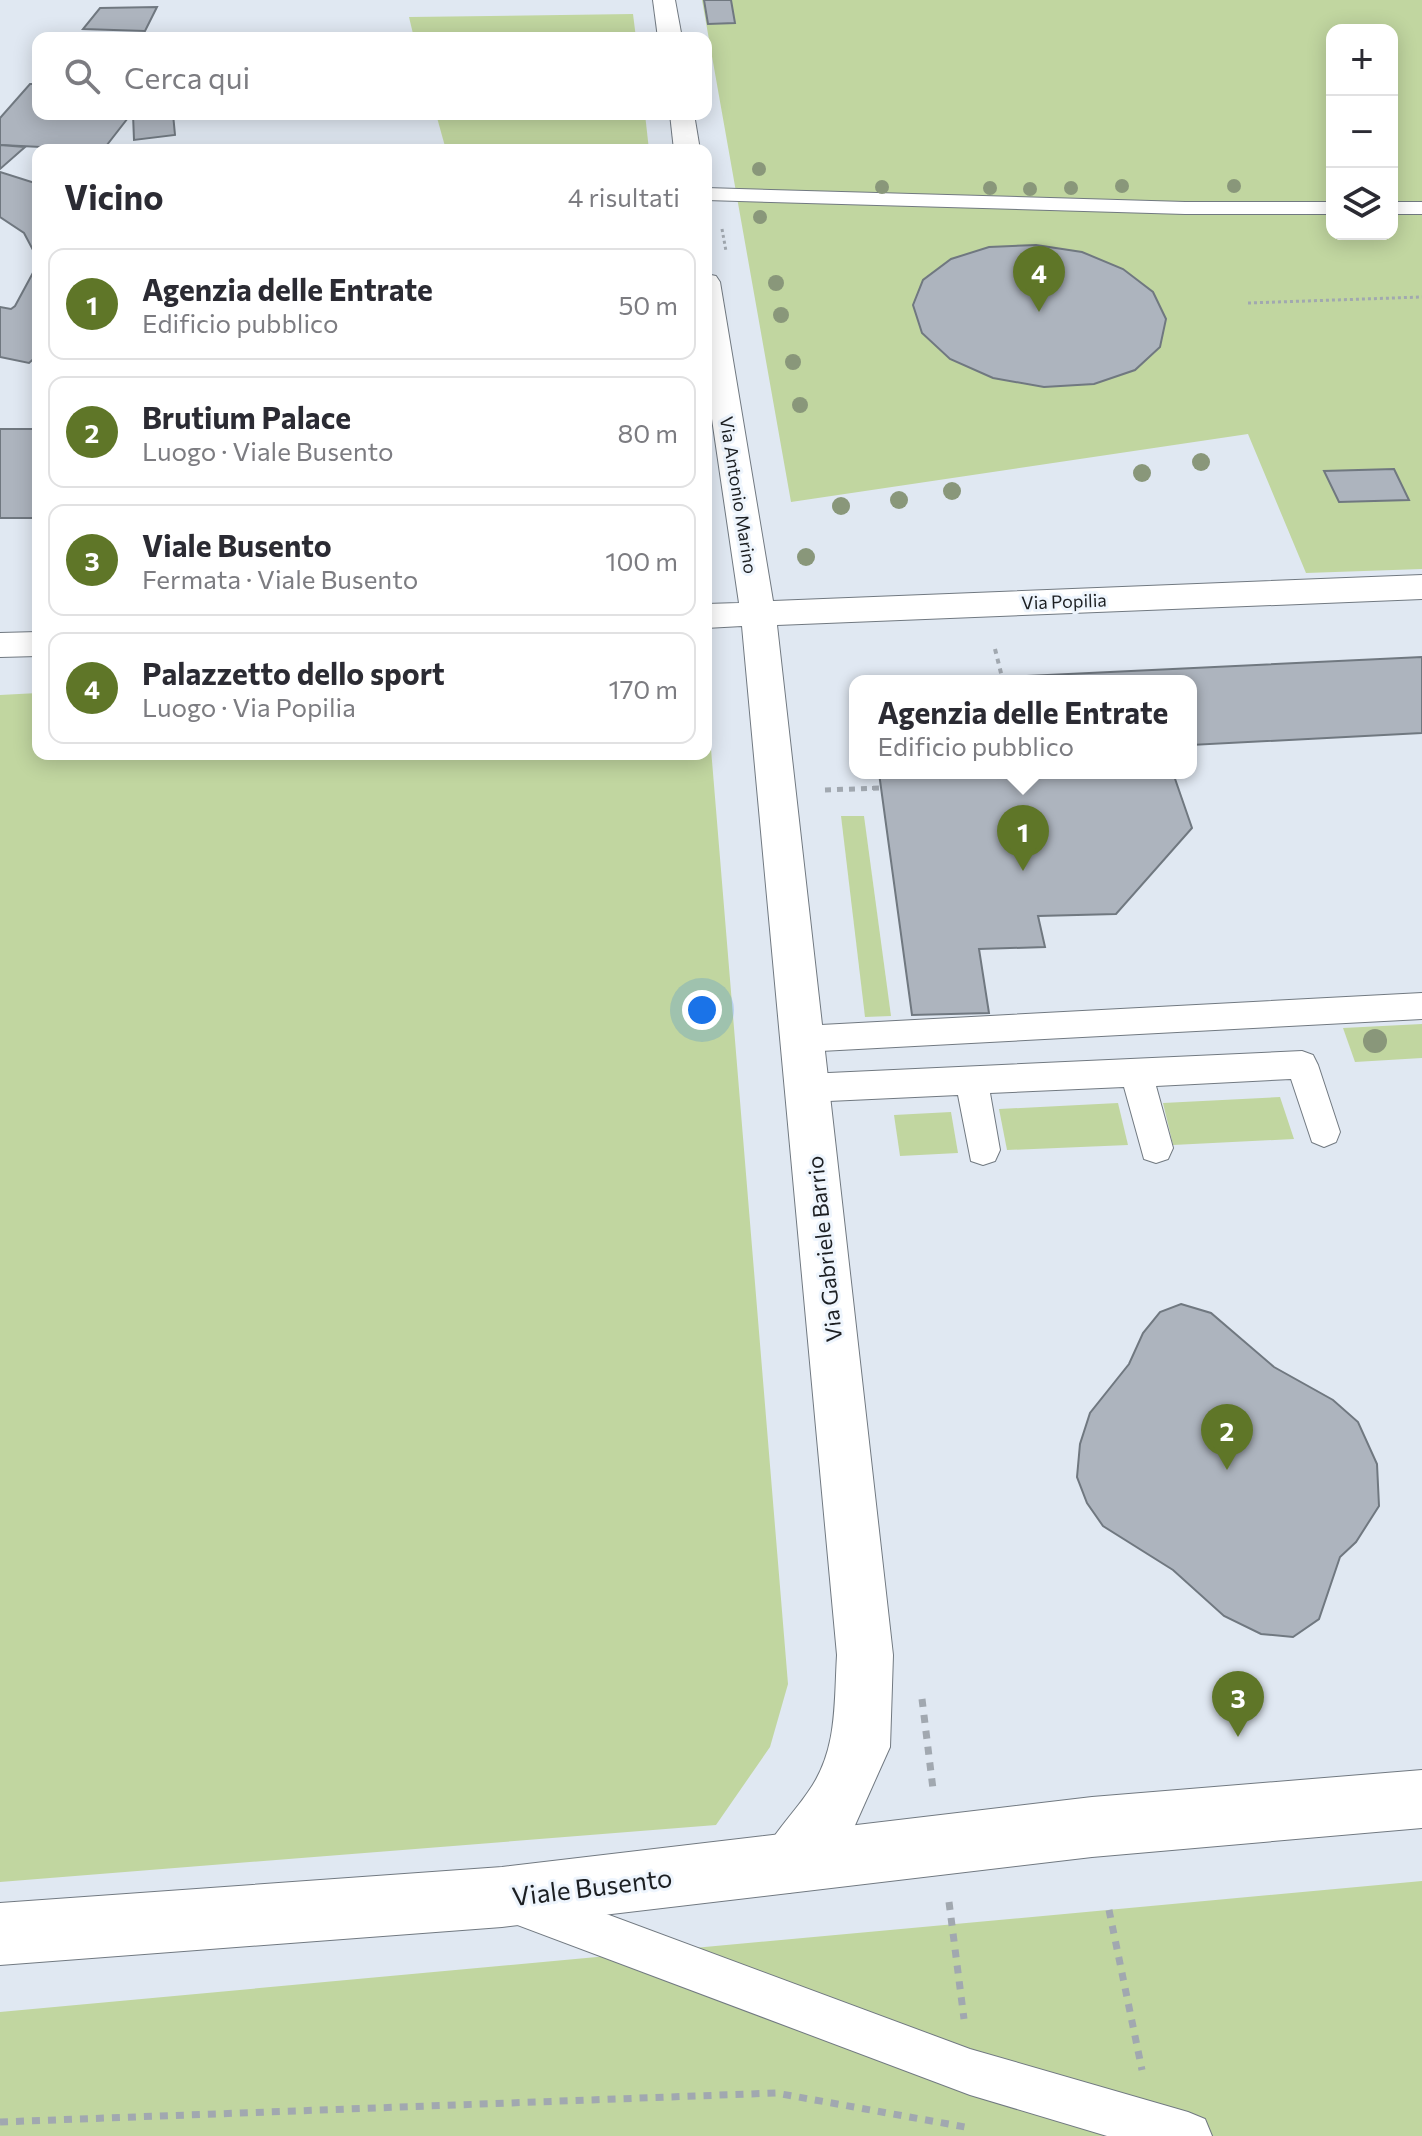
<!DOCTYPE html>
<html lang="it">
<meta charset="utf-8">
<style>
:root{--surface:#fff;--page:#f7f7f7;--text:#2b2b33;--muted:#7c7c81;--line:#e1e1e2;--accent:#5f7628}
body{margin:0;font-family:Commissioner,sans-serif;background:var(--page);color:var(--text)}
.controls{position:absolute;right:24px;top:24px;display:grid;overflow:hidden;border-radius:16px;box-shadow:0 4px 20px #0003}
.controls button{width:72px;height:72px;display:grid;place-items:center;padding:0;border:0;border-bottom:2px solid var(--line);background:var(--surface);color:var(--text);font:40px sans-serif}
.you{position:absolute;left:702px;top:1010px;width:28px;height:28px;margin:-20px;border:6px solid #fff;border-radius:50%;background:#1a73e8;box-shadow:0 0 0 12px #1a73e833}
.badge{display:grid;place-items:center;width:52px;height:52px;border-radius:50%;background:var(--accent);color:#fff;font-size:26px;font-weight:700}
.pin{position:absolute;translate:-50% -66px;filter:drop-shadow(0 2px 4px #0008)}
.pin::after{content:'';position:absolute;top:42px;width:28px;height:24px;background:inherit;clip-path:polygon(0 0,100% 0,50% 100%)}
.popup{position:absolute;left:849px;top:675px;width:348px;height:104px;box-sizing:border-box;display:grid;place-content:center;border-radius:16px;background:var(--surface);filter:drop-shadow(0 2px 6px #0005);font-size:26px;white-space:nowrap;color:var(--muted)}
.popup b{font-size:30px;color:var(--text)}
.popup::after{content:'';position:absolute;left:50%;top:100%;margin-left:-16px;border:16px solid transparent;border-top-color:var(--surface)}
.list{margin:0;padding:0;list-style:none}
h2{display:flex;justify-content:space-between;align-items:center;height:104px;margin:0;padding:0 32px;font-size:34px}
h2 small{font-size:26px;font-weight:400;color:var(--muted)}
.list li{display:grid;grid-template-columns:52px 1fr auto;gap:24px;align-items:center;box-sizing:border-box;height:112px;margin:0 16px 16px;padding:0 16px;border:2px solid var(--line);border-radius:16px}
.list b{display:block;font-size:30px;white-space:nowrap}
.list p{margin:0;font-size:26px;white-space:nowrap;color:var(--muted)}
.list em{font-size:26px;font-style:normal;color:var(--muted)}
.icon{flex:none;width:44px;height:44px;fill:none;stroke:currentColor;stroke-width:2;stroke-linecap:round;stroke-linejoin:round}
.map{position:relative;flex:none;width:1422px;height:2136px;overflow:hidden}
.search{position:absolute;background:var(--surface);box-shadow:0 4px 20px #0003;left:32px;top:32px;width:680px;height:88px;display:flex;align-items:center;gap:20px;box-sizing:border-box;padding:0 28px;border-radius:16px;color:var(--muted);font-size:30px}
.panel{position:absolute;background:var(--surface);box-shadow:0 4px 20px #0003;left:32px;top:144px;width:680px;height:616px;border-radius:16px}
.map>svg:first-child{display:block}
.green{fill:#c1d6a0;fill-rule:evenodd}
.building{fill:#adb4be;stroke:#707880;stroke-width:2}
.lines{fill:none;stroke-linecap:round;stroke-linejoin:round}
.lane-casing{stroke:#717981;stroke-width:2}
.street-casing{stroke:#717981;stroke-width:2}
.primary-casing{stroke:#717981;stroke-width:2}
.path-far3{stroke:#a1a8b0;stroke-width:3;stroke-dasharray:3 3;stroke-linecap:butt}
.path-far2{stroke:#a1a8b0;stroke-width:4;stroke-dasharray:5 5;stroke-linecap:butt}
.path-far1{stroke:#a1a8b0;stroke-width:5;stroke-dasharray:6 6;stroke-linecap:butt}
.path{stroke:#a1a8b0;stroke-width:7;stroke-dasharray:8 8;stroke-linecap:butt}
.lane{fill:#fff;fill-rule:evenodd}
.street{fill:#fff;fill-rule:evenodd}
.primary{fill:#fff;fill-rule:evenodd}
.tree{fill:#89977a}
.labels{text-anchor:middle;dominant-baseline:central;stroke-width:6;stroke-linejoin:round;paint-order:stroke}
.far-street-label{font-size:18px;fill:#1c1f22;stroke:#eef5fd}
.street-label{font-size:22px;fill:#1c1f22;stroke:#eef5fd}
.near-street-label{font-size:26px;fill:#1c1f22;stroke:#eef5fd}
</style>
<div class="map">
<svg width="1422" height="2136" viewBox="0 0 1422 2136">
<rect width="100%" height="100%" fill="#e0e8f2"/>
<g class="green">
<path d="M702,0H1422V569L1306,573L1248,434L791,502ZM1332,30H1392V234H1332Z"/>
<path d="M633,14L636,38H414L409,17Z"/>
<path d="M436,114H645L649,150H446Z"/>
<path d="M706,688L788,1684L770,1747L716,1825L0,1882V695L38,693V754H706Z"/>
<path d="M841,816H864L891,1016L865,1017Z"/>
<path d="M1422,1024V1058L1355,1062L1343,1028Z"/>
<path d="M1280,1097L1294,1139L1173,1145L1163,1103Z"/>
<path d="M1118,1103L1128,1145L1007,1150L999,1109Z"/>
<path d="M951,1112L958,1153L900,1156L894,1115Z"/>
<path d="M1422,1881V2136H0V2012Z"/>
</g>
<g class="building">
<path d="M704,0H731L735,23L708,24Z"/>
<path d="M157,7L145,31L83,29L100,8Z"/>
<path d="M30,84H38V114H131L103,150L0,145V118Z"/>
<path d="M133,114H173L175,135L134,140Z"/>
<path d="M0,145L25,147L0,169Z"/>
<path d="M0,172L38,184V355L29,363L0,357V307L11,309L15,306L35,269L33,250L24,233L0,217Z"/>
<path d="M1036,245L1082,252L1123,269L1153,292L1166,319L1160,347L1135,370L1094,384L1044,387L993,378L950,359L922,333L913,305L923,280L951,259L989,247Z"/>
<path d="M0,429H38V508L34,518H0Z"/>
<path d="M1394,469L1409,500L1339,502L1324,471Z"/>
<path d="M1422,657V733L1191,745V681H921Z"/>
<path d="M879,773H1173L1192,828L1116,914L1038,916L1045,947L979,949L989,1013L912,1015Z"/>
<path d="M1181,1304L1211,1313L1274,1367L1333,1400L1358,1422L1377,1464L1379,1506L1356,1542L1340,1557L1319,1619L1293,1637L1261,1634L1224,1616L1173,1570L1103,1526L1087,1503L1077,1477L1080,1444L1090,1413L1129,1364L1143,1333L1160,1312Z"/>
</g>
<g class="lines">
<g class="lane-casing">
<g id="lane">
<path d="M706,188L1185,202H1332V214H1185L706,200Z"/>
<rect x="1392" y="202" width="30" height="12"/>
<path d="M1422,993V1019L802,1052L791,1049L786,1039L791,1029L802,1026Z"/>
<path d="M1302,1051L1313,1055L1318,1065L1340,1132L1336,1142L1324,1147L1312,1142L1291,1079L1156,1086L1173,1148L1168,1159L1156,1163L1144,1159L1124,1087L990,1093L1000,1150L995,1161L983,1165L971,1161L958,1095L807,1102L796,1098L791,1088L796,1078L807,1074Z"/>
<path d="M523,1883L970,2049L1188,2112L1205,2119L1212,2136H1107L970,2095L507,1921L501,1905L507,1889Z"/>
</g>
</g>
<g class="street-casing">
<g id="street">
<path d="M653,0H675L682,38H658Z"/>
<path d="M670,114H694L700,150H674Z"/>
<path d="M706,274L716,276L720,282L773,601L1422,575V599L777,625L893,1655L890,1747L881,1767L852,1832L810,1884L789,1893L768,1884L759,1863C771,1835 791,1817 808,1792C838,1751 834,1703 837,1655L742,626L706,628V604L739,603L706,378Z"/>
<path d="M38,632V656L0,657V633Z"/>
</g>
</g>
<g class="primary-casing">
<path id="primary" d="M1422,1770V1828L1092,1857L502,1927L0,1965V1903L502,1867L1092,1797Z"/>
</g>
<g class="path-far3">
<path d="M722,229L726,251"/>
<path d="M1248,303L1422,297"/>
</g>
<g class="path-far2">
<path d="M995,649L1002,677"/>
<path d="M872,788H881"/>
</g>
<path class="path-far1" d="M825,790L881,788"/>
<g class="path">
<path d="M922,1699L933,1789"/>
<path d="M949,1902L964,2019"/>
<path d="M1109,1910L1142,2070"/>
<path d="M0,2122L776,2093L965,2127V2120"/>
</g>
<use href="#lane" class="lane"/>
<use href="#street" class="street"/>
<use href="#primary" class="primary"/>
</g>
<g class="tree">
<circle cx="759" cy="169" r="7"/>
<circle cx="1122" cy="186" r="7"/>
<circle cx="1234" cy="186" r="7"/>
<circle cx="882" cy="187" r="7"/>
<circle cx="990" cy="188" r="7"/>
<circle cx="1071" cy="188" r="7"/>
<circle cx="1030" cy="189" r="7"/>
<circle cx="760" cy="217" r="7"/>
<circle cx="776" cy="283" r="8"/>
<circle cx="781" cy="315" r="8"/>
<circle cx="793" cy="362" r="8"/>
<circle cx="800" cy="405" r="8"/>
<circle cx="1201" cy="462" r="9"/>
<circle cx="1142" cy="473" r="9"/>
<circle cx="952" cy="491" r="9"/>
<circle cx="899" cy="500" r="9"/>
<circle cx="841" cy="506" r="9"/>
<circle cx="806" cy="557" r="9"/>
<circle cx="1375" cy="1041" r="12"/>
</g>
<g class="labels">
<g class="far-street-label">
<text transform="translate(739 495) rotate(81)">Via Antonio Marino</text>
<text transform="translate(1064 601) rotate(-2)">Via Popilia</text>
</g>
<g class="street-label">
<text transform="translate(824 1249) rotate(-96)">Via Gabriele Barrio</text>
</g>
<g class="near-street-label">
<text transform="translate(592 1886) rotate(-7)">Viale Busento</text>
</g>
</g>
</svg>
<div class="controls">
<button>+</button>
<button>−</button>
<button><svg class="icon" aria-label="layers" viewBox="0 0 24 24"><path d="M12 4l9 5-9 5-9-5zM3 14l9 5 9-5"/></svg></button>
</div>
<div class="you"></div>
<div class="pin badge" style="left:1023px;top:871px">1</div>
<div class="popup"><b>Agenzia delle Entrate</b>Edificio pubblico</div>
<div class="pin badge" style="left:1227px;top:1470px">2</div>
<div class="pin badge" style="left:1238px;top:1737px">3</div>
<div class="pin badge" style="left:1039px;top:312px">4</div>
<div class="search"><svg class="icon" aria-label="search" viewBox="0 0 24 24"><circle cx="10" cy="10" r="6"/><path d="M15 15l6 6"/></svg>Cerca qui</div>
<section class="panel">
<h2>Vicino<small>4 risultati</small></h2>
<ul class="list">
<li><span class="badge">1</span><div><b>Agenzia delle Entrate</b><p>Edificio pubblico</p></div><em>50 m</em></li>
<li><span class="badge">2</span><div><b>Brutium Palace</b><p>Luogo · Viale Busento</p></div><em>80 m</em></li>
<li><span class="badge">3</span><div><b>Viale Busento</b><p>Fermata · Viale Busento</p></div><em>100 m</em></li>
<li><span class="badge">4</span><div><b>Palazzetto dello sport</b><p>Luogo · Via Popilia</p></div><em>170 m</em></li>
</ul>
</section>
</div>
